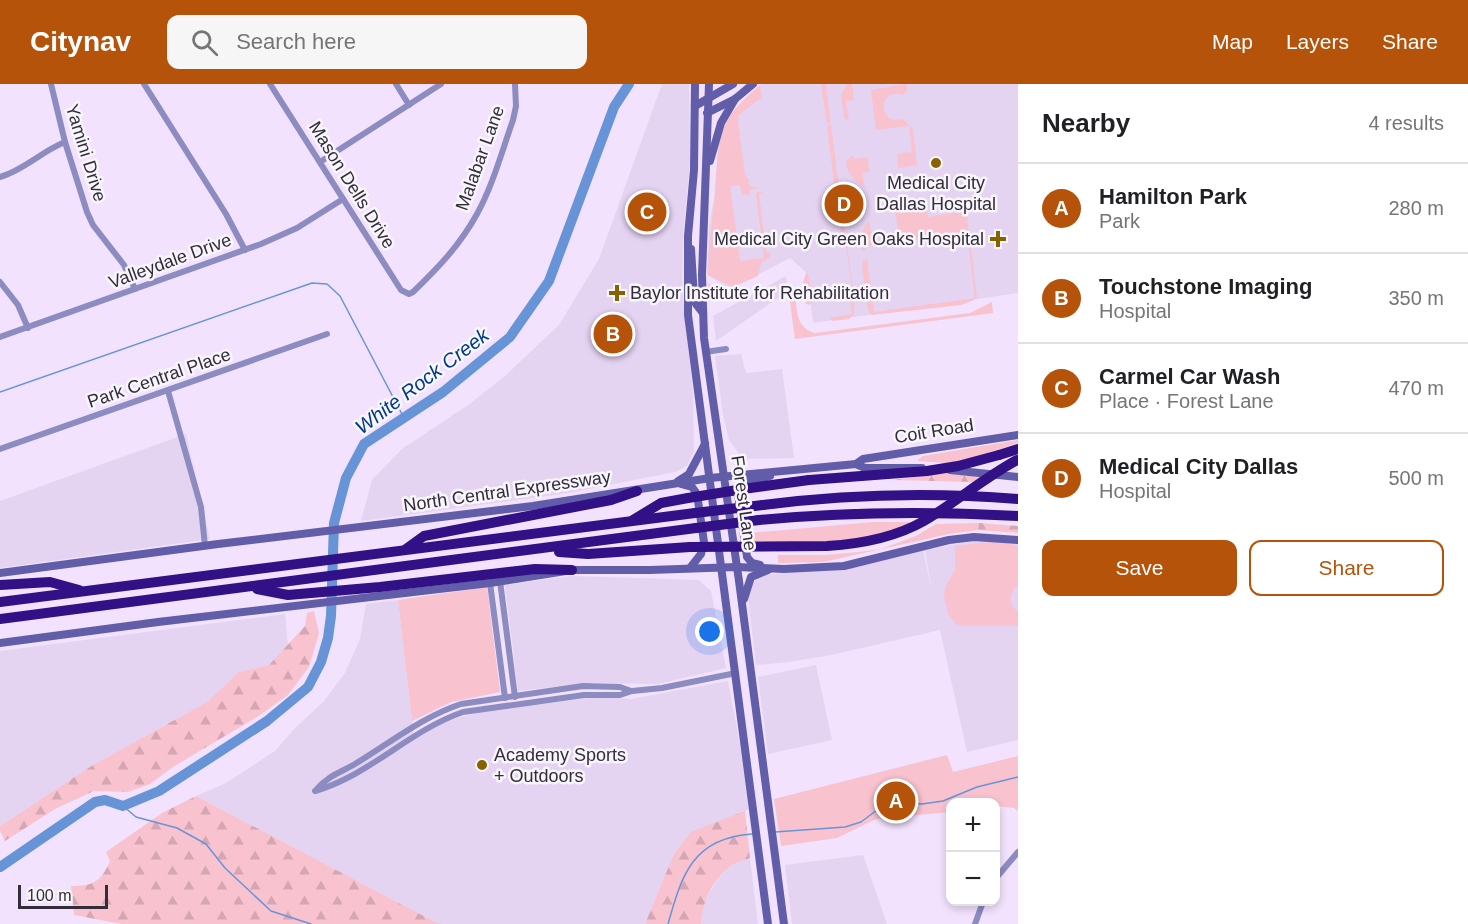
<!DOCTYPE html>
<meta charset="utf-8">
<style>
:root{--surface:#fff;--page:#f6f6f6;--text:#202124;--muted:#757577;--line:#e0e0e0;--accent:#b45309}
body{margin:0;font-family:Helvetica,sans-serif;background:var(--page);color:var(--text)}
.controls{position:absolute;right:18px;bottom:18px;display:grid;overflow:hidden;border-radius:12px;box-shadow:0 3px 9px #0003}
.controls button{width:54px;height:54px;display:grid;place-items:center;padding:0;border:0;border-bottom:2px solid var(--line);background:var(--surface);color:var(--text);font:30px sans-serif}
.scale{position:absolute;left:18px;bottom:15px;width:90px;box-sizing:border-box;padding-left:6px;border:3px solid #332c39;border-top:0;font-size:16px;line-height:21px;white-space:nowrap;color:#332c39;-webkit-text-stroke:4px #f8f5fb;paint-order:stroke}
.you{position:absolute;left:710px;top:548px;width:21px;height:21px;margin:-15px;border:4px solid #fff;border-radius:50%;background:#1a73e8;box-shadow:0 0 0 9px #1a73e833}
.badge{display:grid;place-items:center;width:39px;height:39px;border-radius:50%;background:var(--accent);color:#fff;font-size:20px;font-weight:700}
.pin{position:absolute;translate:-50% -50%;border:3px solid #fff;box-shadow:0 2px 6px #0006}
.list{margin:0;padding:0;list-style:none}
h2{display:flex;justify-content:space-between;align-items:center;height:78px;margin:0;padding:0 24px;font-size:26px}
h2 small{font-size:20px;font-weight:400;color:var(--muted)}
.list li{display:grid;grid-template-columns:39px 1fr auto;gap:18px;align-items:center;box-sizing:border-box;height:90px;padding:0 24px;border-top:2px solid var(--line)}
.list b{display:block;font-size:22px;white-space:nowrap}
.list p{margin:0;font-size:20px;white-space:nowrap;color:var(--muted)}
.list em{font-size:20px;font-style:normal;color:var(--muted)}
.actions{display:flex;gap:12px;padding:18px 24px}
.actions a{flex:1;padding:14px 0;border:2px solid var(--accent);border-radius:12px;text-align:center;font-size:21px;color:var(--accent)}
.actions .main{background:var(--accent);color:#fff}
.icon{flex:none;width:33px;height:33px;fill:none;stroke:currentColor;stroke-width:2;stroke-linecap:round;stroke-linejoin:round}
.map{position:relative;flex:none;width:1018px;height:840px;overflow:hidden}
header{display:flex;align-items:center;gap:36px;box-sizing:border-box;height:84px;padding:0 30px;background:var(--accent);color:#fff}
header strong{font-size:28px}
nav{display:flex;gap:33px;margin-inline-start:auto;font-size:21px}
.search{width:420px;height:54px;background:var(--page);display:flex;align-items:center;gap:15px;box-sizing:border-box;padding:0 21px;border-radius:12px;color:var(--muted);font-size:22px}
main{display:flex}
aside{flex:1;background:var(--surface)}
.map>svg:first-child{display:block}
.built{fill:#e5d3f2}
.green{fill:#f8c2cf}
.forest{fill:url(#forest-firs)}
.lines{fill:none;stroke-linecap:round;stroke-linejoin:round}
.stream{stroke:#6794d7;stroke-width:1.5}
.river{stroke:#6794d7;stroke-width:10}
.street{stroke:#8c8cc0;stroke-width:6}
.secondary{stroke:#625da9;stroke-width:8}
.highway{stroke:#321086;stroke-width:10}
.highway-bridge{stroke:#321086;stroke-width:10}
.poi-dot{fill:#886100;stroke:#f8f5fb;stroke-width:2}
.labels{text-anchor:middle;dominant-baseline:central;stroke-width:5;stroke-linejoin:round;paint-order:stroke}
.street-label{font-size:18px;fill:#332c39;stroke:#f8f5fb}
.poi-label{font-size:18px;fill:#332c39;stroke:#f8f5fb;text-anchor:start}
.water-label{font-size:20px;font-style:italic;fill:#003a89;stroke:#f8f5fb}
</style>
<header>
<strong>Citynav</strong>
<div class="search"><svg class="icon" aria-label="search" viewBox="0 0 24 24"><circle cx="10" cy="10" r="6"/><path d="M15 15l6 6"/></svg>Search here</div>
<nav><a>Map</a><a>Layers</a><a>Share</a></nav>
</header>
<main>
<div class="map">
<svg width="1018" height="840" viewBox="0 0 1018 840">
<defs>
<pattern id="forest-firs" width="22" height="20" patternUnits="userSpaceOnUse" patternTransform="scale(1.5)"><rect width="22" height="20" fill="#f8c2cf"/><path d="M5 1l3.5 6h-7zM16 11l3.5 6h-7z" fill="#d5a7b2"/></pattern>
</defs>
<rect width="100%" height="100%" fill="#f2e2fd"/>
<g class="built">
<path d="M662,0H689L690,78L683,154L682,206L693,308L694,367L687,382L675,388L563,410L361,437L372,396L402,365L471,319L506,291L559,241L599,175Z"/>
<path d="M761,0H1018V209L813,239L807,189L790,174L734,203L725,202L707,191L709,142L714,114L718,64L721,55V50L731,30Z"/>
<path d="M786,192L788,207L716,257L713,232Z"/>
<path d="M741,270L746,289L782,285L794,374L743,375L729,356L723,331L715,272Z"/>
<path d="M186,350L210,455L0,484V417Z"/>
<path d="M979,456L1018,459V656L967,668L940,546L831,571L789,578L756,581L748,514L753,499L759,491L796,488L923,466L932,507L925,466Z"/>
<path d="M572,492L699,496L711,507L726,584L658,600L589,599L518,607L505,501Z"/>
<path d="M398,516L414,654L449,636L489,626L598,613L631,615L728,597L752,724L745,727L660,808L645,840H444L435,838L196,712L226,699L275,667L294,645L324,617L345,589L360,555L366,520Z"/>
<path d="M285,530L288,562L269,581L239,588L207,618L93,681L0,742V567Z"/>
<path d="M816,581L832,656L768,670L758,593Z"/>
<path d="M863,771L887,840H792L785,781Z"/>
<path d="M750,774L758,840H701L702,822L716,797L729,782Z"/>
</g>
<g class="green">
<path d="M821,0H826L830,35L831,38L827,40Z"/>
<path d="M847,0H852L854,16L846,17L849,38L844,33L841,11Z"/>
<path d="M907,0V6L903,11C887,5 878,20 888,33L894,36L903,35L913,45L917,81L898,84L897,70L912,68L909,42L876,46L871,6Z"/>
<path d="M760,1L762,15L758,16L739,31L738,37L745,91L750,97L748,98L750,102L759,104L749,106L750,110L742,111L740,101L730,102L740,177L764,174L756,110L757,108H763L759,110L766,168L771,169L770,173L761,179L758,192L733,203L708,191C708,164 712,138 715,112C717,89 716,58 726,39C735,23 746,13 760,1Z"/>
<path d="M831,40L839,103L835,106L827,43Z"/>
<path d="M853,71L854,75L868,73L869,88L862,89L865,104C854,96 847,91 846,77Z"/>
<path d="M839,106L853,205H852L844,148H841L836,109Z"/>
<path d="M855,107L860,111L863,127L861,133L858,134L855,132L853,110Z"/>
<path d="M925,117L928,133L961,128V123H966L977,214L972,217L961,221L872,231L868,227L862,181L863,177L867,175L874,228L975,214L967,148L900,158L894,121Z"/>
<path d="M869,136L873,161L866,162L865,167L861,166L859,152Z"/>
<path d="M807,186L813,217L809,221L806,220L803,199Z"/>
<path d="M708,199L725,208V209L712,217H709Z"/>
<path d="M848,206L854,210V231L849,235L833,237L829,234L852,230Z"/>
<path d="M795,210C797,226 796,244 815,249L970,229L992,218L993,229L795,255L789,211Z"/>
<path d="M1018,356V359L971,375L947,379L917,377L923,372Z"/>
<path d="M873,438H914L886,450L854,457L751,458L750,449Z"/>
<path d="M979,439L978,446L949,450L823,478L778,479V471H826L858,468L881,465L916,452L936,440Z"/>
<path d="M988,458H1003L1018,462V501C1008,509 1008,520 1018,528V542H958L948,530L944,513L945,504L955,486V462Z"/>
<path d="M487,503L500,608L451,618L412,637L398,516Z"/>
<path d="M947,671L953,688L1018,672V727L1014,724L996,722V718H950V728L876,735L837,754L781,762L774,715Z"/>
</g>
<g class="forest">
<path d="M945,389L981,393L974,398L893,396Z"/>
<path d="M979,439L1018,442V449L978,446Z"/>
<path d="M314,527L319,549L309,583L288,611L260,631L173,683L150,700L128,708L94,707L55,725L5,757L0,747V742L93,681L207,618L239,588L269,581L305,542L307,529Z"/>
<path d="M196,712L435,838L444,840H122L74,831L71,802C93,802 101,798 110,777L106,768L162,729Z"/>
<path d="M745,727L750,774C743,777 733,779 728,784C711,798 702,819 701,840H645L674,770L691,748Z"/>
</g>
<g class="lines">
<g class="stream">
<path d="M0,308L312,199L327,200L340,212L404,334"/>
<path d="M123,722L136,733L177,744L206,760L225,784L271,827L311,840"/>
<path d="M775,748L845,743L861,738L877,726L902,718L922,720L943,717L977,703L1018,693"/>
<path d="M668,840C682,790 693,754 752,750"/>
</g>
<path class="river" d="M0,783L95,718L105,716L123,722L159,707L267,637L308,603L321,578L328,554L331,532L334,439L346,394L364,360L443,308L510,253L549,197L614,23L629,0"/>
<g class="street">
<path d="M51,0L65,58L87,128L93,141L124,181L135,205"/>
<path d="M144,0L226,130L245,166"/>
<path d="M270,0L401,206L409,210L413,208C438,184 460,161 477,130C493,101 502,67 513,36L516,22L515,0"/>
<path d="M396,0L409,21"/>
<path d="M320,78L441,0"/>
<path d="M0,93C24,86 42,67 65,58"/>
<path d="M0,198L18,221L28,244"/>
<path d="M0,253L261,160L297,144L343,115"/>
<path d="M705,268L726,265"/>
<path d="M168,307L201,423L205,462"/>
<path d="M0,365L327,250"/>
<path d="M500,497L515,613"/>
<path d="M490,499L505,614"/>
<path d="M317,705C329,691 340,689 355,680C390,659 422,633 461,620L583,602L620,603L631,607"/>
<path d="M315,707C370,691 410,646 463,628L584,611H620L632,607L662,604L736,589"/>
<path d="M996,794L1018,768"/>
<path d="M975,840L983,818"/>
</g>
<g class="secondary">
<path d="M695,0L694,86L688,152V231L768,840"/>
<path d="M709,0L702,191L704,254L739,497L784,840"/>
<path d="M695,22L733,0"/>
<path d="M707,29L735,15L753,0"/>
<path d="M710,77L721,39L735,15"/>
<path d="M691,165L694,213L696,220L703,229"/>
<path d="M856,380L863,375L1018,351"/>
<path d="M950,386L1018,393"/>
<path d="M678,397L689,390L705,360"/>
<path d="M681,400L692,403L697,410L704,458L701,470L690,484"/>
<path d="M760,481L752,479L747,473L738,410L745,399L770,392"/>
<path d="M0,489L218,460L533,422L710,394L856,380L865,384H922"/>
<path d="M744,515L751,493L768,486"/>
<path d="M0,559L158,538L490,499L572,486H650L737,483L784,485L844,482L949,456L974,453L1018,456"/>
</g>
<g class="highway">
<path d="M999,371L1018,365"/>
<path d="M750,404L809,396"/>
<path d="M763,421C848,410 932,408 1018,415"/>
<path d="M633,436L661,419L688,414"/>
<path d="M759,436C845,428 931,427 1018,432"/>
<path d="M406,465L424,452L611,416L637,407"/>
<path d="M559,468L588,470L690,463"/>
<path d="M0,501L50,498L79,506"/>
<path d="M257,505L288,511L380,503L535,485L572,486"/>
<path d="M0,518L695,429"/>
<path d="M0,535L696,444"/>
</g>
<g class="highway-bridge">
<path d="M809,396L927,387L958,382L999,371"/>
<path d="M688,414L750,404"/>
<path d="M695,429L763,421"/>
<path d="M696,444L759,436"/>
<path d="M690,463L827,462C861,460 894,454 924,437C956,418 984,394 1017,376"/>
</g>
</g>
<g class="poi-dot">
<circle cx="936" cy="79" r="6"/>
<path d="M995 146h6v6h6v6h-6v6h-6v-6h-6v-6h6z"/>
<path d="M614 200h6v6h6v6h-6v6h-6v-6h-6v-6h6z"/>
<circle cx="482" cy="681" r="6"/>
</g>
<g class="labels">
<g class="street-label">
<text transform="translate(86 69) rotate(73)">Yamini Drive</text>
<text transform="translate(480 74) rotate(-70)">Malabar Lane</text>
<text transform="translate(352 101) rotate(58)">Mason Dells Drive</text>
<text transform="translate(170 177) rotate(-20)">Valleydale Drive</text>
<text transform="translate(159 294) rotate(-19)">Park Central Place</text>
<text transform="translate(934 347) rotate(-9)">Coit Road</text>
<text transform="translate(507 407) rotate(-8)">North Central Expressway</text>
<text transform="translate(744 419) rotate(82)">Forest Lane</text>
</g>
<g class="poi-label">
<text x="936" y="99" text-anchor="middle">Medical City<tspan x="936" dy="21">Dallas Hospital</tspan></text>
<text x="984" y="155" text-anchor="end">Medical City Green Oaks Hospital</text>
<text x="630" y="209">Baylor Institute for Rehabilitation</text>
<text x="494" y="671">Academy Sports<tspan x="494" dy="21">+ Outdoors</tspan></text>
</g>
<g class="water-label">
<text transform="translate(422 297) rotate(-37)">White Rock Creek</text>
</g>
</g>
</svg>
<div class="controls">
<button>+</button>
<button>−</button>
</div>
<div class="scale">100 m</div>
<div class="you"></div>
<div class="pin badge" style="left:896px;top:717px">A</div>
<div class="pin badge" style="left:613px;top:250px">B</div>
<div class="pin badge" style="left:647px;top:128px">C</div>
<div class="pin badge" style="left:844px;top:120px">D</div>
</div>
<aside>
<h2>Nearby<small>4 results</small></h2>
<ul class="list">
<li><span class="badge">A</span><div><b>Hamilton Park</b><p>Park</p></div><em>280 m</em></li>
<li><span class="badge">B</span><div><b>Touchstone Imaging</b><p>Hospital</p></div><em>350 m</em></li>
<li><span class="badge">C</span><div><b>Carmel Car Wash</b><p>Place · Forest Lane</p></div><em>470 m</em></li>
<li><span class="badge">D</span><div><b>Medical City Dallas</b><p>Hospital</p></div><em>500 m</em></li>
</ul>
<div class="actions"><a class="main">Save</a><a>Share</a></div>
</aside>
</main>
